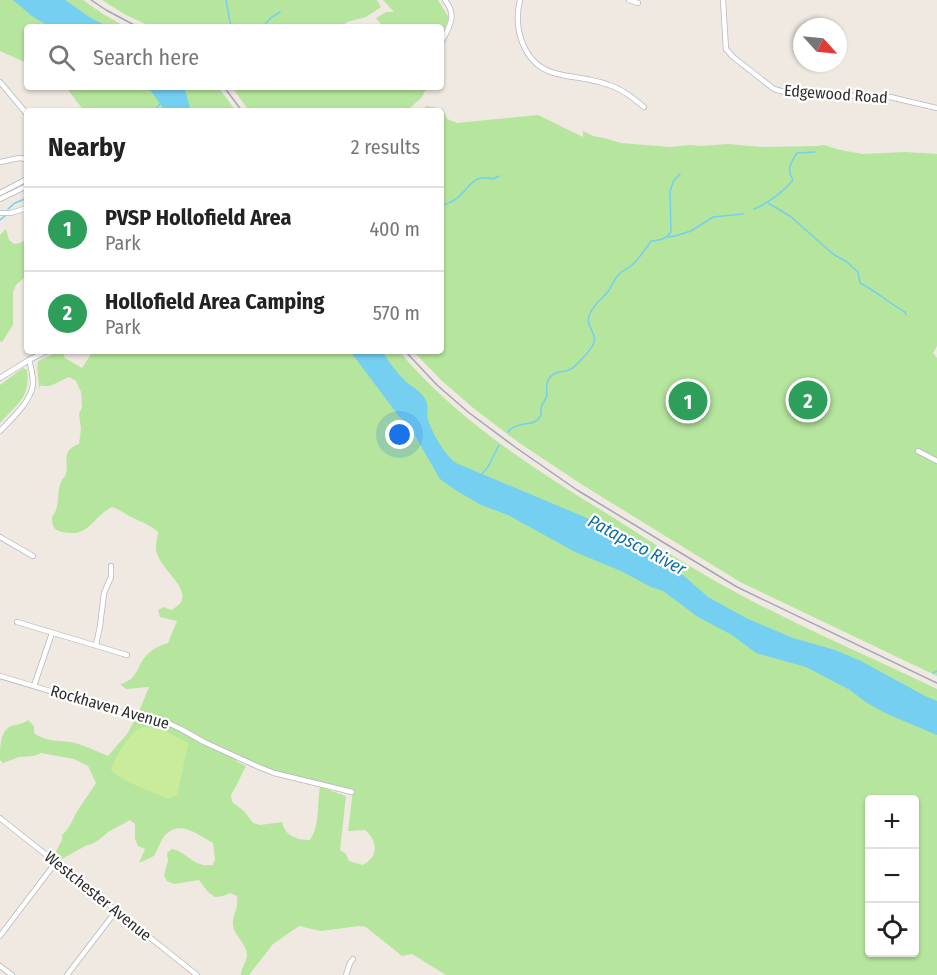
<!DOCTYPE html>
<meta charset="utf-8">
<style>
:root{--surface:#fff;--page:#f2f2f2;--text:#222;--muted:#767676;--line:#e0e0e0;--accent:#0f766e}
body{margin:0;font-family:"Fira Sans Condensed",sans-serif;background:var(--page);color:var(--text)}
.controls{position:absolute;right:18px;bottom:18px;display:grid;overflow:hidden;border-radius:6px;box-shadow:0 2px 4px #0004}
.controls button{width:54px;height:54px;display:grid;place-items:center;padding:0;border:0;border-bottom:2px solid var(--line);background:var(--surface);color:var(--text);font:30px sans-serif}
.compass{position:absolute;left:793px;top:18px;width:54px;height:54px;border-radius:50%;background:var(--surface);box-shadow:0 2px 4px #0004;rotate:117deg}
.you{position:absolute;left:400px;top:435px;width:21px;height:21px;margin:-15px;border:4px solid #fff;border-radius:50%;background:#1a73e8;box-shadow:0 0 0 9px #1a73e833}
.badge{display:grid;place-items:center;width:39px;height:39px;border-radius:50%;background:var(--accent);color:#fff;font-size:20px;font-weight:700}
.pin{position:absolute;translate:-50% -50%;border:3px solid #fff;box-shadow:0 2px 6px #0006}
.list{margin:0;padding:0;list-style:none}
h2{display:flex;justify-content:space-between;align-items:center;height:78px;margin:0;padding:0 24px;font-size:26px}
h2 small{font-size:20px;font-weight:400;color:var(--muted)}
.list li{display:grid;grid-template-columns:39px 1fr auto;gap:18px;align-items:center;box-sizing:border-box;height:84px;padding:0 24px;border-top:2px solid var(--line)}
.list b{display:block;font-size:22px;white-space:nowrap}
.list p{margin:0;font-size:20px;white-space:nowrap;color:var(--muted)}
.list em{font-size:20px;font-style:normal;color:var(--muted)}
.icon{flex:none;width:33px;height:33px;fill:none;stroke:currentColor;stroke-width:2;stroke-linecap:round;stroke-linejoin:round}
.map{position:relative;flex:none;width:937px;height:975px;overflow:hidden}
.search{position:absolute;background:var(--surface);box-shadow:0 2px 4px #0004;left:24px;top:24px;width:420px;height:66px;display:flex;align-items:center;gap:15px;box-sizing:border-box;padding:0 21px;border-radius:6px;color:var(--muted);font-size:22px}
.panel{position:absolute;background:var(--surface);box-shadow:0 2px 4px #0004;left:24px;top:108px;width:420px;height:246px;border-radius:6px}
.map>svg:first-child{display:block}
.green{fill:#b6e59e;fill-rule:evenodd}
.pitch{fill:#c9ec9a}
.water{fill:#75cff0}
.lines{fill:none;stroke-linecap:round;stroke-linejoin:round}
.stream{stroke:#75cff0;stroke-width:1.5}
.street-casing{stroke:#b4b7c1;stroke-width:6}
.street{stroke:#fff;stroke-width:4.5}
.rail{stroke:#a3a6b8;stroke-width:1.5}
.labels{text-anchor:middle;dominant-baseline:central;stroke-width:4.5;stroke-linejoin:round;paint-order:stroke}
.street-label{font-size:16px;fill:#2e2e2e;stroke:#fff}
.water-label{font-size:18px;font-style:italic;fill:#0d6fa3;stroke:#fff}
</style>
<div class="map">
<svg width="937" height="975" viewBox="0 0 937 975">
<rect width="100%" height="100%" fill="#efe9e1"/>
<g class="green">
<path d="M0,0H83L103,14L126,27H27V63L0,51Z"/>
<path d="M102,0H377L381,7L366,17L347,22L341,27H152L126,15Z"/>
<path d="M383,0H438L449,18L441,37V27H383L376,18L386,12H394Z"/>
<path d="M66,87H218L236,111H84Z"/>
<path d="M232,87H427L422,97L407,111H249Z"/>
<path d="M426,106L443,109L447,119L457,123L538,115L583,137V131L593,136L604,138L621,143L670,147L691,145L700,146L728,144L761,147L817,146L824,145L840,150L863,154L905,152L937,154V346L933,353L937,358V676L740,582L581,484L518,442L472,407L441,380L413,351H441V111H424Z"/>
<path d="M6,229L9,240L14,244L20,243L27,239V275L16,285L13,292V325L2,342L0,341V235Z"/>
<path d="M60,351H62L65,358L82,368L93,351H399C453,416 529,466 601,510C646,538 690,568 737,593C802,628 870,657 937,689V975H446L412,954L402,956L366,927L359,926L321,931L299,926L273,944L249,975H241C241,968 246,963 247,956C248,945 234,936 233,925C232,914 239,910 237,896L230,893L223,896L215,897L208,892L199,880L174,884L167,881L164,875L168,861L167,853L172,849C188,852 193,868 213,865L215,859L213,843C198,835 181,819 165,835C160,841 158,850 154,856L139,863L145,849L138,846L135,839V824L130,820C123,824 115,828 108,832C101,838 95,844 87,845L60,860L54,855L62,840V835C73,825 72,818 80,807C85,799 91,791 96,783L88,766L74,759L41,753L34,756L19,757L3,763L0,760C0,748 0,733 9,727C16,724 22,725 28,720L34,726V733C47,742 56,740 71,742C84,745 96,751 108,756L127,734L138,714L149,687L126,689L120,684C138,680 136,667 146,656C152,649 159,646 168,643L177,621L160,617L158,610L164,607L171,610C201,596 164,573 158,556C154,547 157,541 158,532C149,523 137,521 126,514C121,511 118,509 112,507C91,518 90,538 62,532C53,530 52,525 52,517C62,504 55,493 62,480C62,479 64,478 65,476C71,462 58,452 79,444L81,429L79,414L82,407L81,392L76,381L69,377L50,386H42V384L39,388C39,379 36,367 38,361ZM239,757L274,771L353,790L348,831L365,830C378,841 379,856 363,865L349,861L346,854L340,850L346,796L320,787C317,804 320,825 310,840C297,840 285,836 282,822L260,825L253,823L244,811L232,802L231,795L235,788L246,766L236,761ZM870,800H914V952H870Z"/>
<path d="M23,368L27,370C31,397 17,404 0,423V385Z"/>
</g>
<path class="pitch" d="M145,727L161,729L187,742L188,745L177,795L169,799C153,792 122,782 111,770C113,760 128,738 135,731C139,728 140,728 145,727Z"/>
<g class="water">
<path d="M13,0H65L91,18L109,27H50L32,16Z"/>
<path d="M148,87H184L191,111H164L162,106Z"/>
<path d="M350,351H382C389,362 396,372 405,381C412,387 423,392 426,401C429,406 426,414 428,420C433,434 444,454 456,463L594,521L683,575L708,597L746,618L793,638L835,650L861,661L925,696L937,701V735L885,713L864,701L850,690L806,667L756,653L732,635L698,617L663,591L651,587L621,571L575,552L508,515L481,505L457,491L440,479L422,448L411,428L398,415Z"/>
</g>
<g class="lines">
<g class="stream">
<path d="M226,0L231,27"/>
<path d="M262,27L272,17L280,12"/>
<path d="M183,90L190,87"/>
<path d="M153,111L161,103"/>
<path d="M768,203L790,216L833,254L847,262L858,272L860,283C876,291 889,303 905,312L906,315"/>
<path d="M441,205C469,201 466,171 493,179L499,176"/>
<path d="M8,209L15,203L27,198"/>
<path d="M754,209C770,202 782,193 793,180C786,170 791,162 797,153L815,152"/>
<path d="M0,220L5,216"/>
<path d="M668,237L675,236L691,231L713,217L743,214"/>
<path d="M508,432C517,420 533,428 540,417C543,410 540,414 541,408C542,403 546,400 547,395C547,388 545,384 550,377C556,370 564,373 571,369C576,366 590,351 593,345C600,331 579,326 594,307C598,301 605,296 609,290C612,285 615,278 619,274C622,271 627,269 631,266C639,259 645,250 651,241C659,240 666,240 671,232L670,191L674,180L680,174"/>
<path d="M481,475L488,467L499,445"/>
<path d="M933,673L937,671"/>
</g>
<g class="street-casing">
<g id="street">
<path d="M520,0C513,28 523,64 554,73C572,78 591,78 609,85C622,89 633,98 644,107"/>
<path d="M629,0L638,3"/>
<path d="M723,0L726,49L733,57L774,89L791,94L890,97L937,108"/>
<path d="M441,43C449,27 458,16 445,0"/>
<path d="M0,82L27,114"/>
<path d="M0,162L19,158L27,159"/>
<path d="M0,193L27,179"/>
<path d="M0,199L27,186"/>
<path d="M0,213H11L27,208"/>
<path d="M0,378L29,360L47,351"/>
<path d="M0,431C12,418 31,402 33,384C33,375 31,367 29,360"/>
<path d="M918,451L937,461"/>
<path d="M0,537L33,556"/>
<path d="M17,622L127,655"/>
<path d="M96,645L100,626L104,593L111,577V566"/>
<path d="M0,676L137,717L164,721L181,729L204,742L259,767L274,773L352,792"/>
<path d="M34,686L52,633"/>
<path d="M0,818L197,975"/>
<path d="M0,936L56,862"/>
<path d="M0,966L12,975"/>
<path d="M67,975L116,911"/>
<path d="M346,975L350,963L353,959"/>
</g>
</g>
<use href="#street" class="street"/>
<g class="rail">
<path d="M91,0L106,10L138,27"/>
<path d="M224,87L242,111"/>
<path d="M405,351L437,385L468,412L515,447L577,490L737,587L937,683"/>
</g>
</g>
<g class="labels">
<g class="street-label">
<text transform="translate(836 94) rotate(4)">Edgewood Road</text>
<text transform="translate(110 707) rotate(16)">Rockhaven Avenue</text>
<text transform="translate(98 896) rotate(39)">Westchester Avenue</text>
</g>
<g class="water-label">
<text transform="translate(637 545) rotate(28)">Patapsco River</text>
</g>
</g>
</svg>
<div class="controls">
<button>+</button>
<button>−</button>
<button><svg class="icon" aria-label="locate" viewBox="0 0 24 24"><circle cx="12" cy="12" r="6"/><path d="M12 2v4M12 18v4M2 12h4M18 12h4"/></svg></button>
</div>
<svg class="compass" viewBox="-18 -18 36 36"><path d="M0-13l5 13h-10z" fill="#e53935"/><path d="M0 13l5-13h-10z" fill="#767676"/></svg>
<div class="you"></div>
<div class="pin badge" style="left:688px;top:401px;background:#2e9e5b">1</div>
<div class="pin badge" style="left:808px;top:400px;background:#2e9e5b">2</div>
<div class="search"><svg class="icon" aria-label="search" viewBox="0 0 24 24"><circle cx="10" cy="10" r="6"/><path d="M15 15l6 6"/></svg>Search here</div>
<section class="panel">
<h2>Nearby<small>2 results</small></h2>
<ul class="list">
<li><span class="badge" style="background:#2e9e5b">1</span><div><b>PVSP Hollofield Area</b><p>Park</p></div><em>400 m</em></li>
<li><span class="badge" style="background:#2e9e5b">2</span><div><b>Hollofield Area Camping</b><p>Park</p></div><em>570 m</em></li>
</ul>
</section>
</div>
